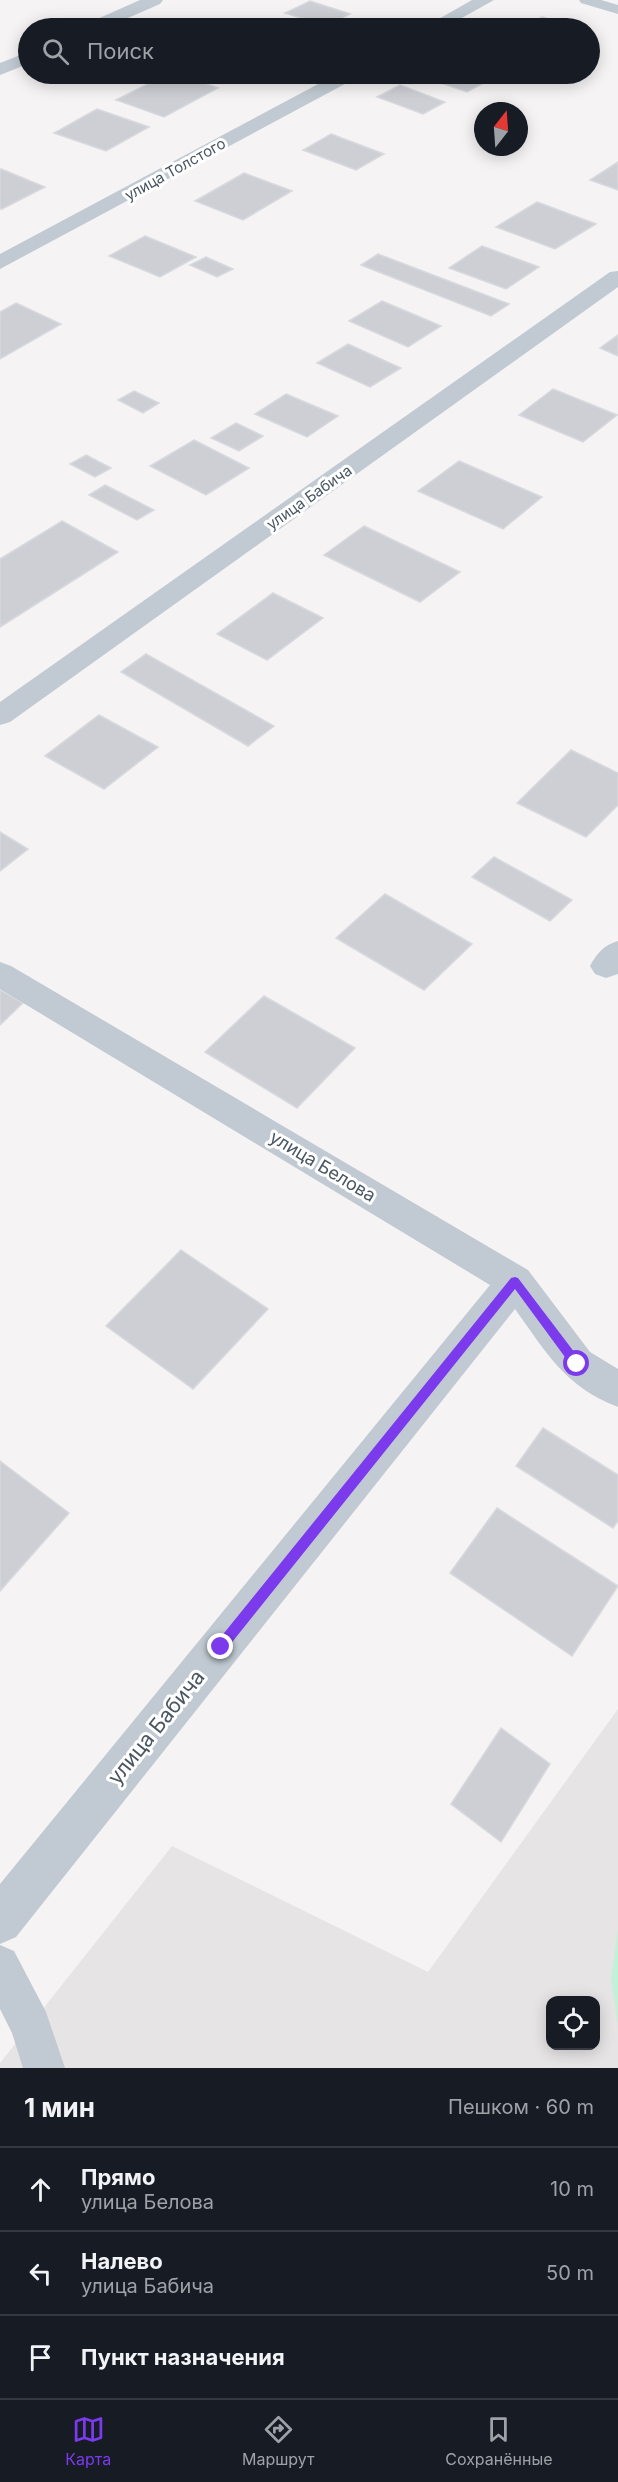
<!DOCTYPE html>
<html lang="ru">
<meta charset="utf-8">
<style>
:root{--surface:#171b24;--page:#20242c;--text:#f1f3f6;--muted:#9ea1a6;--line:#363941;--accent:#7c3aed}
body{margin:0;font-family:Inter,sans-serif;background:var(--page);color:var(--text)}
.controls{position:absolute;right:18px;bottom:18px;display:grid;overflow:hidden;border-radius:12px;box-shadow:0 3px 15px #0003}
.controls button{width:54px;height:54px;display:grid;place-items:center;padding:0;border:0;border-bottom:2px solid var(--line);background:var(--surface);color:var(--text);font:30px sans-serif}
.compass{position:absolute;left:474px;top:102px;width:54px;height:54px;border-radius:50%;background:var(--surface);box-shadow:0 3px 15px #0003;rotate:17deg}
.stop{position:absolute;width:18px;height:18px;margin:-14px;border:4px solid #7c3aed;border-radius:50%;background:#fff}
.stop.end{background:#7c3aed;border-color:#fff;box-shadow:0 2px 6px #0008}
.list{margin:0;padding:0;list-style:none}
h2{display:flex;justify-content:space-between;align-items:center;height:78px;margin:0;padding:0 24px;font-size:26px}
h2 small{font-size:20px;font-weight:400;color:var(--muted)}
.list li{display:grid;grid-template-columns:39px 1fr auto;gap:18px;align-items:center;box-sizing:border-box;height:84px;padding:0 24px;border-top:2px solid var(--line)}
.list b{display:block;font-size:22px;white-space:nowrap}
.list p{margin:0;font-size:20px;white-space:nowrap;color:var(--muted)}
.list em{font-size:20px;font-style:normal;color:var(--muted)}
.icon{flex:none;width:33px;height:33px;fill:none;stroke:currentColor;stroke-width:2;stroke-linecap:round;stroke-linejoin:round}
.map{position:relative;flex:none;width:618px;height:2068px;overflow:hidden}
.search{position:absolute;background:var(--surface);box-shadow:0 3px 15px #0003;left:18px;right:18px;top:18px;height:66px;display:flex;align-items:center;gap:15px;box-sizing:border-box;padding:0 21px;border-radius:33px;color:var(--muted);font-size:22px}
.sheet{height:330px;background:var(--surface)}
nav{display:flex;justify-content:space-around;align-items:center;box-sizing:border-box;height:84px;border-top:2px solid var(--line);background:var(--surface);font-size:16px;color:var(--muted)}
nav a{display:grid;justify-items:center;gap:3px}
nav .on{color:var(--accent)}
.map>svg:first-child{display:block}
.education{fill:#e6e4e5;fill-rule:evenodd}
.green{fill:#c3f1d5}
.building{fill:#cdcfd5;stroke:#d7d9de;stroke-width:1.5}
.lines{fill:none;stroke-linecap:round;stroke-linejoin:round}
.lane{fill:#c1cad2;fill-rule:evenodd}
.street{fill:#c1cad2;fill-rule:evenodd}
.route{fill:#7c3aed}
.labels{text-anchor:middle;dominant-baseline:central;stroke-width:6;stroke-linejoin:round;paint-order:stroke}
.far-street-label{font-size:15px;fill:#4a5661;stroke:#fff}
.street-label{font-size:18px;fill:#4a5661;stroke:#fff}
.near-street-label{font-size:21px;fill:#4a5661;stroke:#fff}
</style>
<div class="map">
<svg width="618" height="2068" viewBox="0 0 618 2068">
<rect width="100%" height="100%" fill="#f5f3f3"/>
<path class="education" d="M618,1709V2068H0V2063L172,1846L428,1972ZM550,2000H596V2046H550Z"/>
<path class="green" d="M618,1928V2027L611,1979Z"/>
<g class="building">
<path d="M310,1L350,14L327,26L285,13Z"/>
<path d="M542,17L579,28H521Z"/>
<path d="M168,74H177L218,88L164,117L116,100Z"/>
<path d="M427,74H474L491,79L467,92L421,76Z"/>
<path d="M400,85L445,102L423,114L377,97Z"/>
<path d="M97,109L149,127L106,151L54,133Z"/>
<path d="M331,134L384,154L356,170L303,150Z"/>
<path d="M618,162V190L590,180Z"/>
<path d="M0,170L1,169L45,187L2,209H0Z"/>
<path d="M244,173L292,191L243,220L195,201Z"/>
<path d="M537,202L596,224L555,249L496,227Z"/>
<path d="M145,236L196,257L160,277L109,256Z"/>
<path d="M482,246L539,267L506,289L449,268Z"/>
<path d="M378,254L509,304L491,316L361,265Z"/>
<path d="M206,257L233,269L217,277L190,265Z"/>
<path d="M382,301L441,326L408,347L349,321Z"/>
<path d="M16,303L61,324L0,359V312Z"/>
<path d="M618,335V356L600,348Z"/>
<path d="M348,344L401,368L370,387L317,363Z"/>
<path d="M553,389L617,415L583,442L519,415Z"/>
<path d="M134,391L159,403L143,413L118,400Z"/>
<path d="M286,394L338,416L307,437L255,414Z"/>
<path d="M236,423L263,436L239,451L211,438Z"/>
<path d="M194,440L249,468L206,495L150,466Z"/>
<path d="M86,455L111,468L95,477L70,464Z"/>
<path d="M459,461L542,497L503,529L418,491Z"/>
<path d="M105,485L154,510L137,520L89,495Z"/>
<path d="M62,521L118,552L0,627V559Z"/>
<path d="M364,526L460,572L420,602L324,555Z"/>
<path d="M273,593L323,618L267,660L217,634Z"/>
<path d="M146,654L274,726L248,746L121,672Z"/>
<path d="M99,715L158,747L104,789L45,756Z"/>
<path d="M571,750L618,773V805L586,837L517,803Z"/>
<path d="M0,832L28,849L0,871Z"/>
<path d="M494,857L572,900L550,921L472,877Z"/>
<path d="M385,894L472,944L424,990L336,938Z"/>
<path d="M0,990L23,1003L0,1025Z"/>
<path d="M264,996L355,1048L297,1108L205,1052Z"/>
<path d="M181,1250L268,1309L193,1389L106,1326Z"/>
<path d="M543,1428L618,1475V1521L613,1528L516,1466Z"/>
<path d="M0,1461L69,1513L0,1591Z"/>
<path d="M497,1508L618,1586L572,1656L450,1573Z"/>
<path d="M501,1728L550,1764L501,1842L451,1804Z"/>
</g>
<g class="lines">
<g class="lane">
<path d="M579,0H601L618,5V14L581,3Z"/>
<path d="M0,1945L14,1951L46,2012L65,2068H23L12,2033L0,2009Z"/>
</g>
<g class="street">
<path d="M140,0H163L160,4L105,28H83L86,24Z"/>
<path d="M472,0H494L444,28H423Z"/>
<path d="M28,52V64L0,75V63Z"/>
<path d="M337,74H359L356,78L0,269V254Z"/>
<path d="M618,271V287L10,722L0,725V702L610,272Z"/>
<path d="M618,941V974L606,978L595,974L590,966C597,953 604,945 618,941Z"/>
<path d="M0,962L11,966L528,1270L590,1352L618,1369V1407C565,1387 546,1352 515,1309L16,1937L0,1944V1884L490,1285L0,989Z"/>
</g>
</g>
<path class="route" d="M515,1277L518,1278L581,1361V1368H573L515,1289L225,1651H216V1643L511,1278Z"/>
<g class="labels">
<g class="far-street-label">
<text transform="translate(175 169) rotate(-29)">улица Толстого</text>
<text transform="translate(309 497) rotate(-35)">улица Бабича</text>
</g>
<g class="street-label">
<text transform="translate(323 1166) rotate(31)">улица Белова</text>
</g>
<g class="near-street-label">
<text transform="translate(156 1727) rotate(-51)">улица Бабича</text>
</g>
</g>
</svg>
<div class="controls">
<button><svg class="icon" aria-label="locate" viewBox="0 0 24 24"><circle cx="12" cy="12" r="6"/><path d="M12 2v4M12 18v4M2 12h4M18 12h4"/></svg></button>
</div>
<svg class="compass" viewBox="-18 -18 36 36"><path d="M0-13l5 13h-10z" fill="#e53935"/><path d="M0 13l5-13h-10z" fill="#9ea1a6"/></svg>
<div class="stop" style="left:577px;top:1364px"></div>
<div class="stop end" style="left:221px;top:1647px"></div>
<div class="search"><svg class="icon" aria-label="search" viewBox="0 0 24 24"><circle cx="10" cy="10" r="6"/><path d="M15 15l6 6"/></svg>Поиск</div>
</div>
<section class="sheet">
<h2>1 мин<small>Пешком · 60 m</small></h2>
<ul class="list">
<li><svg class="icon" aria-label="ahead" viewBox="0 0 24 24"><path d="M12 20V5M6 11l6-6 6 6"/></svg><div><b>Прямо</b><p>улица Белова</p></div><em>10 m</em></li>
<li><svg class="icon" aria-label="left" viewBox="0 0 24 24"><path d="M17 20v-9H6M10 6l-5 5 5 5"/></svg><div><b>Налево</b><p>улица Бабича</p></div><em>50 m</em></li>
<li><svg class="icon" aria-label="arrive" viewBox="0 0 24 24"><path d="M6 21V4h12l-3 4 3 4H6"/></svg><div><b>Пункт назначения</b></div></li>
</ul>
</section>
<nav>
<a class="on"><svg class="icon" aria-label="map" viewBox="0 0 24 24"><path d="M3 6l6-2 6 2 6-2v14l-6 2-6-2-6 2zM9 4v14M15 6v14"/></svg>Карта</a>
<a><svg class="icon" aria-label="directions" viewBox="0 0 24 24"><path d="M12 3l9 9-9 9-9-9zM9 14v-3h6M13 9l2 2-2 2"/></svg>Маршрут</a>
<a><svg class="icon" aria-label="saved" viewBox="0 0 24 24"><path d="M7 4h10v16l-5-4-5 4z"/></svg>Сохранённые</a>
</nav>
